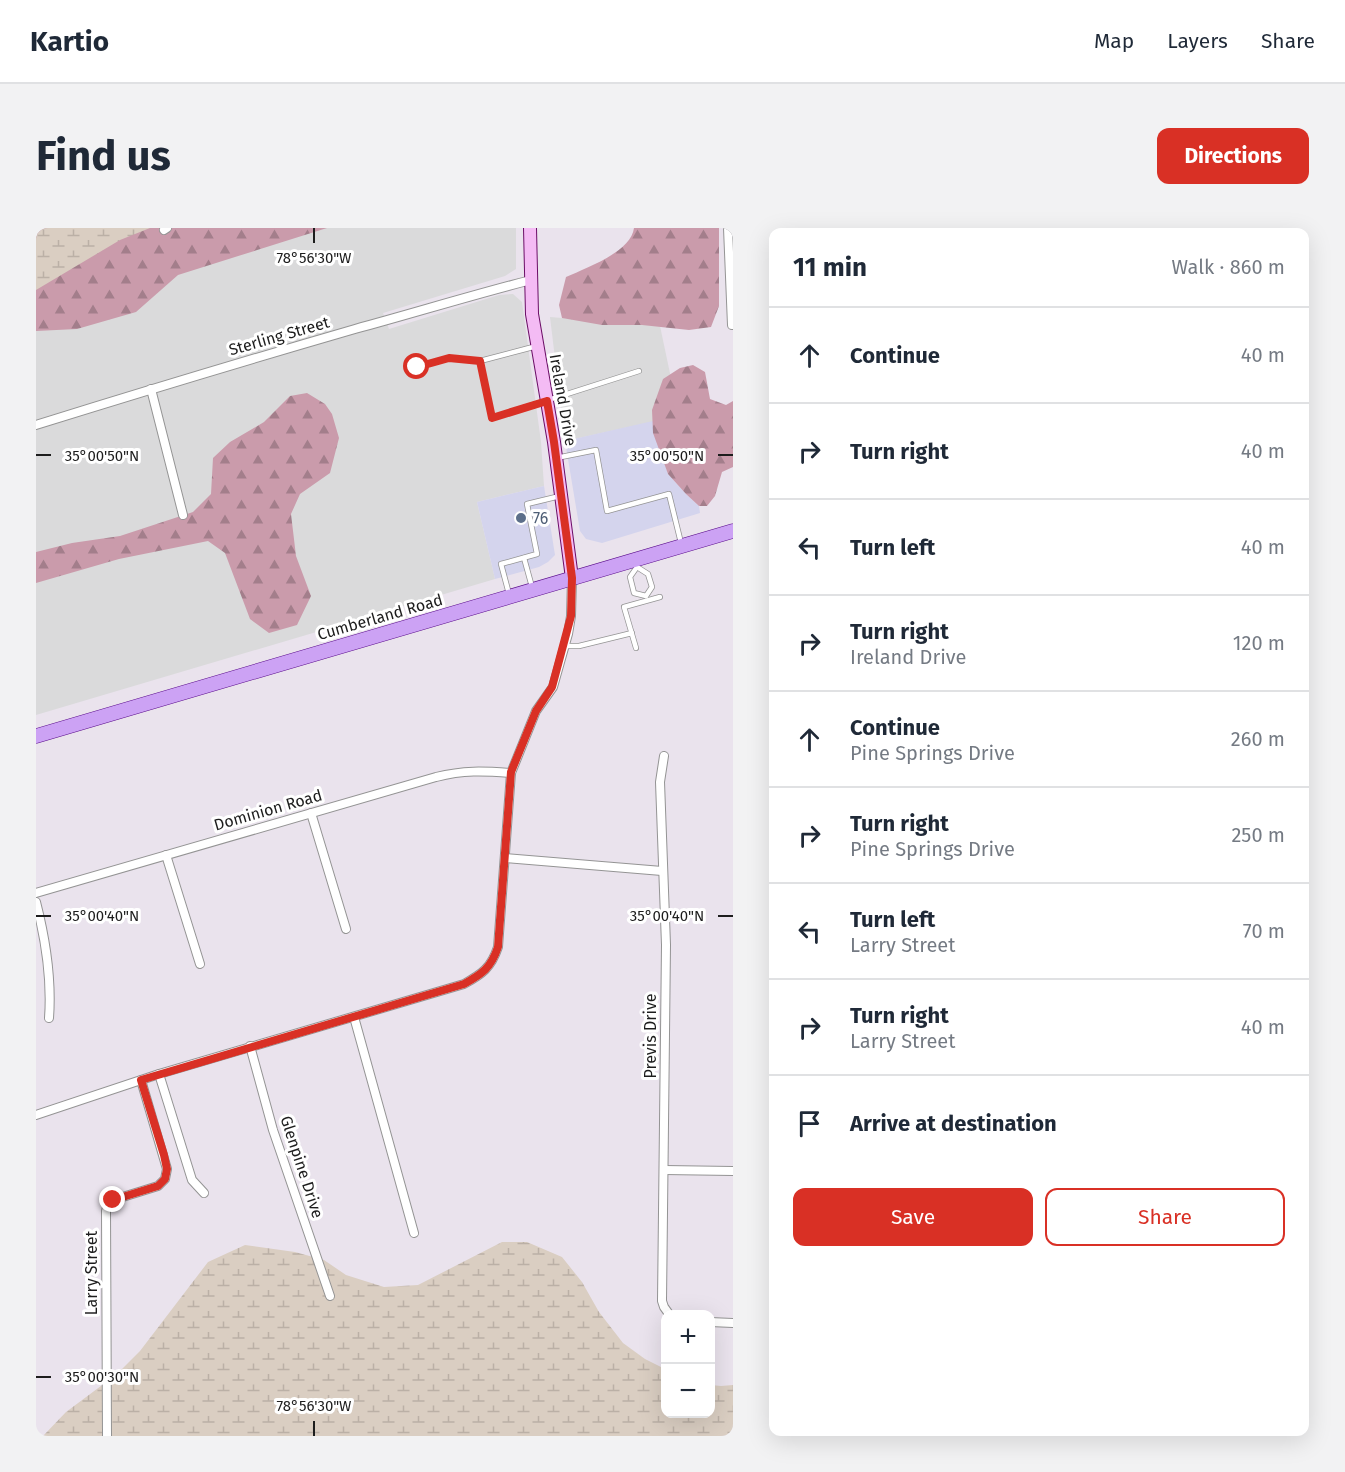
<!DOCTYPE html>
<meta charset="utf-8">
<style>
:root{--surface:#fff;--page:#f2f2f3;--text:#1f2937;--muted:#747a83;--line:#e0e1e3;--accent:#d93025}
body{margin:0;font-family:"Fira Sans",sans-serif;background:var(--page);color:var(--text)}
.controls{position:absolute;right:18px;bottom:18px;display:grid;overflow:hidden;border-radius:12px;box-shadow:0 6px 24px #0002}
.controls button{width:54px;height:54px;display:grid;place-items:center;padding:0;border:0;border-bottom:2px solid var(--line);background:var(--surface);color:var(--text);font:30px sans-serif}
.stop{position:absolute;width:18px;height:18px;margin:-14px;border:4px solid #d93025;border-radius:50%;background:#fff}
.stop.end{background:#d93025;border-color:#fff;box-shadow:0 2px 6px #0008}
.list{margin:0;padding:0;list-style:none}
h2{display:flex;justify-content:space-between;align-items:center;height:78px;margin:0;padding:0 24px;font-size:26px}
h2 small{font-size:20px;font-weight:400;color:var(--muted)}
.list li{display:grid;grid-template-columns:39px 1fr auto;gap:18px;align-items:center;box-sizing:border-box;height:96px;padding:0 24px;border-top:2px solid var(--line)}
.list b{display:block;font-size:22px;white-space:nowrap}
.list p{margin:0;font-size:20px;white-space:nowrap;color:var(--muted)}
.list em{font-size:20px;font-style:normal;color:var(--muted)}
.actions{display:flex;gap:12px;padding:18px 24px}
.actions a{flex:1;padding:14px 0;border:2px solid var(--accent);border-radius:12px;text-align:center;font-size:21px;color:var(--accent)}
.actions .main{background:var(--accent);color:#fff}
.icon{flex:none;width:33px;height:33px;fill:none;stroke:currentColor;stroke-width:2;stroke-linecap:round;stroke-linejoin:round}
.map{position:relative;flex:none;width:697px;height:1208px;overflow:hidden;border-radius:12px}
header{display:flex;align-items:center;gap:36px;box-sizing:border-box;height:84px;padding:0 30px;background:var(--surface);border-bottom:2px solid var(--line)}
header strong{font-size:28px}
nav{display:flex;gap:33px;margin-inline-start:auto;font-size:21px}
.intro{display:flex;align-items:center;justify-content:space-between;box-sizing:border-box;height:144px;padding:0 36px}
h1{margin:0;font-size:42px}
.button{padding:15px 27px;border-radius:12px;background:var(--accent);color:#fff;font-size:21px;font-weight:700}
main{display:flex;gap:36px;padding:0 36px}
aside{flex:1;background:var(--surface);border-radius:12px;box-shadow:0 6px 24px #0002}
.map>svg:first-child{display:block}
.residential{fill:#dadadb}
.commercial{fill:#d4d4ed}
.forest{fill:url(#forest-firs)}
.wetland{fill:url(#wetland-marsh)}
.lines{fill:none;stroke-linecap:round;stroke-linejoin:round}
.lane-casing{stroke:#949494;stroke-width:6}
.street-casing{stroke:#949494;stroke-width:10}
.secondary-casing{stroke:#6b0d66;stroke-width:14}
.primary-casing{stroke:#590b8a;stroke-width:15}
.lane{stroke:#fff;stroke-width:4.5}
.street{stroke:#fff;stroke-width:8}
.secondary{stroke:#f4bbf4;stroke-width:12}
.primary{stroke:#cca2f4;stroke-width:14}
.route{stroke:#d93025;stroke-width:8}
.ticks{fill:none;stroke:#1d1d1d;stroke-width:2}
.service-dot{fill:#5c6f8a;stroke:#fff;stroke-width:2}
.labels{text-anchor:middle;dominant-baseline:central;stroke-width:6;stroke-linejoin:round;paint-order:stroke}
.street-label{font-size:16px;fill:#1d1d1d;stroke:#fff}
.service-label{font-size:16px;fill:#4e5e75;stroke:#fff;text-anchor:start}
.ticks-label{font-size:15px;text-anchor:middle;fill:#1d1d1d;stroke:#fff;stroke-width:6;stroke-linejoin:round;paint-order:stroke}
</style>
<header>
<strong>Kartio</strong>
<nav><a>Map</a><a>Layers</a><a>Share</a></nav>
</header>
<div class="intro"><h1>Find us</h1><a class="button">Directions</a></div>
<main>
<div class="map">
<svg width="697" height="1208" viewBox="0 0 697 1208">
<defs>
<pattern id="forest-firs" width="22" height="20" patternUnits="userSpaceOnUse" patternTransform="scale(1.5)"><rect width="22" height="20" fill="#ca9bab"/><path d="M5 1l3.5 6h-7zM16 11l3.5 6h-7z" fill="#a37e8b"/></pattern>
<pattern id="wetland-marsh" width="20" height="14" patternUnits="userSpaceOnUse" patternTransform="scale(1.5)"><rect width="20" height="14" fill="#dacec2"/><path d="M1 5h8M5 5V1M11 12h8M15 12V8" fill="none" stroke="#bbb0a6"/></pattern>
</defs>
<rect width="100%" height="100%" fill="#eae3ed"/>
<g class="residential">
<path d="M0,0H480V41L469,48L347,85L353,101L463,67L477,66L486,74L505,214L508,258L441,274L459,351L0,487Z"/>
<path d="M514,89L624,98L643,188L529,213Z"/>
</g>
<g class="commercial">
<path d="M617,193L632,246L650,266L663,278L664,285L566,315L550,311L544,303L529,213Z"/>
<path d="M508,258L519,327L512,334L503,339L459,351L441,274Z"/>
</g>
<g class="forest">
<path d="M0,0H291L142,47L100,84L41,101L0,103Z"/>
<path d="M598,0H683V78L675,99L653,102L606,97H566L526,90L523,77L530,49C550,40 595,24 598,0Z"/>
<path d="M657,137L669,144L674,171L690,177L697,173V239L686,244L679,268L671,278H663L650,266L632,246L617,205L616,182L627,151L644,140Z"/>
<path d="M271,165L289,176L296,186L303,210L294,245L264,266L255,286L260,328L275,368L261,397L233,405L214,391L189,325L172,313L83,331L0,355V324L36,315L84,308L157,284L175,266L177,230L194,214L228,194L254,168Z"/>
</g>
<g class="wetland">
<path d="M0,0H114L84,12L0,62Z"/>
<path d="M466,1014H491L526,1029L546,1054L563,1084L587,1115L609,1131L629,1141L630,1186H674L675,1157L685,1158L697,1157V1208H7L30,1184L81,1146L104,1123L172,1034L209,1017L259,1024L288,1032L310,1047L348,1059L382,1057Z"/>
</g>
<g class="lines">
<g class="lane-casing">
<g id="lane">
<path d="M501,118L444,133L456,190L603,143"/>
<path d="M381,139L413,130L444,133"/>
<path d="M520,230L560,222L571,283L633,266L645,315"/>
<path d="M488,330L496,359"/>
<path d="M599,333L601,339L612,346L616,359L610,368"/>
<path d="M601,339L594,349L598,365L610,368"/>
<path d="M473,366L465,336L501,326L491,276L524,268"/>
<path d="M528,418H543L596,405"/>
<path d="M600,420L588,379L624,369"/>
</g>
</g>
<g class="street-casing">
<g id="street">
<path d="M692,0L696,97"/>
<path d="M128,2L131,0"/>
<path d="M115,161L147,287"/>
<path d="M0,197C106,164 212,132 319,101C378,85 436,67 495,52"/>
<path d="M628,528L624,554L630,717L626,1073L628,1079L633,1086"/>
<path d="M275,585L310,701"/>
<path d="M130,627L164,736"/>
<path d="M470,630L626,643"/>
<path d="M0,665L400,549C428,542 447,543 475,545"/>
<path d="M0,674C10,713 16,750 13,790"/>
<path d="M318,789L378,1005"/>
<path d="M214,818L237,902L294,1068"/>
<path d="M123,846L156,952L168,965"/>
<path d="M0,887L123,846L428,756C446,746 455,740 462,719L475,545L500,483L517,459L532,406L535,388L536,350"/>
<path d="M628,942L697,943"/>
<path d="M674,1094L697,1095"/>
<path d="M71,1208L70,983L72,976L77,972L122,958L129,951L131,941L105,852"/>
</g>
</g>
<g class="secondary-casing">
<path id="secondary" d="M494,0L496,86L518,214L536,350"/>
</g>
<g class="primary-casing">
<path id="primary" d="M0,508L697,303"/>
</g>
<use href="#lane" class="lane"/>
<use href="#street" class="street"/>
<use href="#secondary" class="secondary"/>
<use href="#primary" class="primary"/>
</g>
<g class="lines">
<path class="route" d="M77,972L122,958L129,951L131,941L128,927L105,852L428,756C446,746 455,740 462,719L475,544L500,483L516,459L535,388L536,350L518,214L511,173L456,190L444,133L413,130L381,139"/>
</g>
<path class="ticks" d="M278,0V15M0,227H15M682,227H697M0,688H15M682,688H697M0,1149H15M278,1193V1208"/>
<circle class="service-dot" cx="485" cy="290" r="6"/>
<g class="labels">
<g class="street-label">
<text transform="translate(243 108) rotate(-16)">Sterling Street</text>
<text transform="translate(527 172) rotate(80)">Ireland Drive</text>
<text transform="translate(344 389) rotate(-16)">Cumberland Road</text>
<text transform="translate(232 582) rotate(-16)">Dominion Road</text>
<text transform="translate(614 808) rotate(-90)">Previs Drive</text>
<text transform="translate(266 939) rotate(72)">Glenpine Drive</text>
<text transform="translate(55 1045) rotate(-90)">Larry Street</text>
</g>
<g class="service-label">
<text x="497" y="290">76</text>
</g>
</g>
<g class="ticks-label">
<text x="278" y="35">78°56'30"W</text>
<text x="66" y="233">35°00'50"N</text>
<text x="631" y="233">35°00'50"N</text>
<text x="66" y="693">35°00'40"N</text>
<text x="631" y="693">35°00'40"N</text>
<text x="66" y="1154">35°00'30"N</text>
<text x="278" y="1183">78°56'30"W</text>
</g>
</svg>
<div class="controls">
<button>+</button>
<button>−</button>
</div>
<div class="stop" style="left:381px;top:139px"></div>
<div class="stop end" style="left:77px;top:972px"></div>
</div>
<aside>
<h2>11 min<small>Walk · 860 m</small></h2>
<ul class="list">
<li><svg class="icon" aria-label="ahead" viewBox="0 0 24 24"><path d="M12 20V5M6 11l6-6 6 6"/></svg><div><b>Continue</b></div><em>40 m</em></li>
<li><svg class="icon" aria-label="right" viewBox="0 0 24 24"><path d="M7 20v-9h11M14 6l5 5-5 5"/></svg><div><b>Turn right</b></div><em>40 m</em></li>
<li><svg class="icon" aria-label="left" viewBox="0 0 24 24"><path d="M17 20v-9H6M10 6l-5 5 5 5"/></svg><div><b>Turn left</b></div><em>40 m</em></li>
<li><svg class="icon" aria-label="right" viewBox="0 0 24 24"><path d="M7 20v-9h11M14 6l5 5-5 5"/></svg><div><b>Turn right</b><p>Ireland Drive</p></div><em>120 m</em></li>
<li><svg class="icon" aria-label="ahead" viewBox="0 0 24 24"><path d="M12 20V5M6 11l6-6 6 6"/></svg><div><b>Continue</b><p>Pine Springs Drive</p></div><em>260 m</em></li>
<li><svg class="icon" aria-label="right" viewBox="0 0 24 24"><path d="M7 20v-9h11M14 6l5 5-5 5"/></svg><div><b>Turn right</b><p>Pine Springs Drive</p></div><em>250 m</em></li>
<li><svg class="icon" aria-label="left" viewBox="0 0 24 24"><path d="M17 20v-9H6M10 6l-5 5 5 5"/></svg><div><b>Turn left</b><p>Larry Street</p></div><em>70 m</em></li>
<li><svg class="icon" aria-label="right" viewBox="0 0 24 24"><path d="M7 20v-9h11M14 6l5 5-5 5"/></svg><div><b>Turn right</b><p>Larry Street</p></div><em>40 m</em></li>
<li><svg class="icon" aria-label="arrive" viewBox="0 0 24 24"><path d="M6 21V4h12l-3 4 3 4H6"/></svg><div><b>Arrive at destination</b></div></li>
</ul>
<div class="actions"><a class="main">Save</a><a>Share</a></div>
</aside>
</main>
